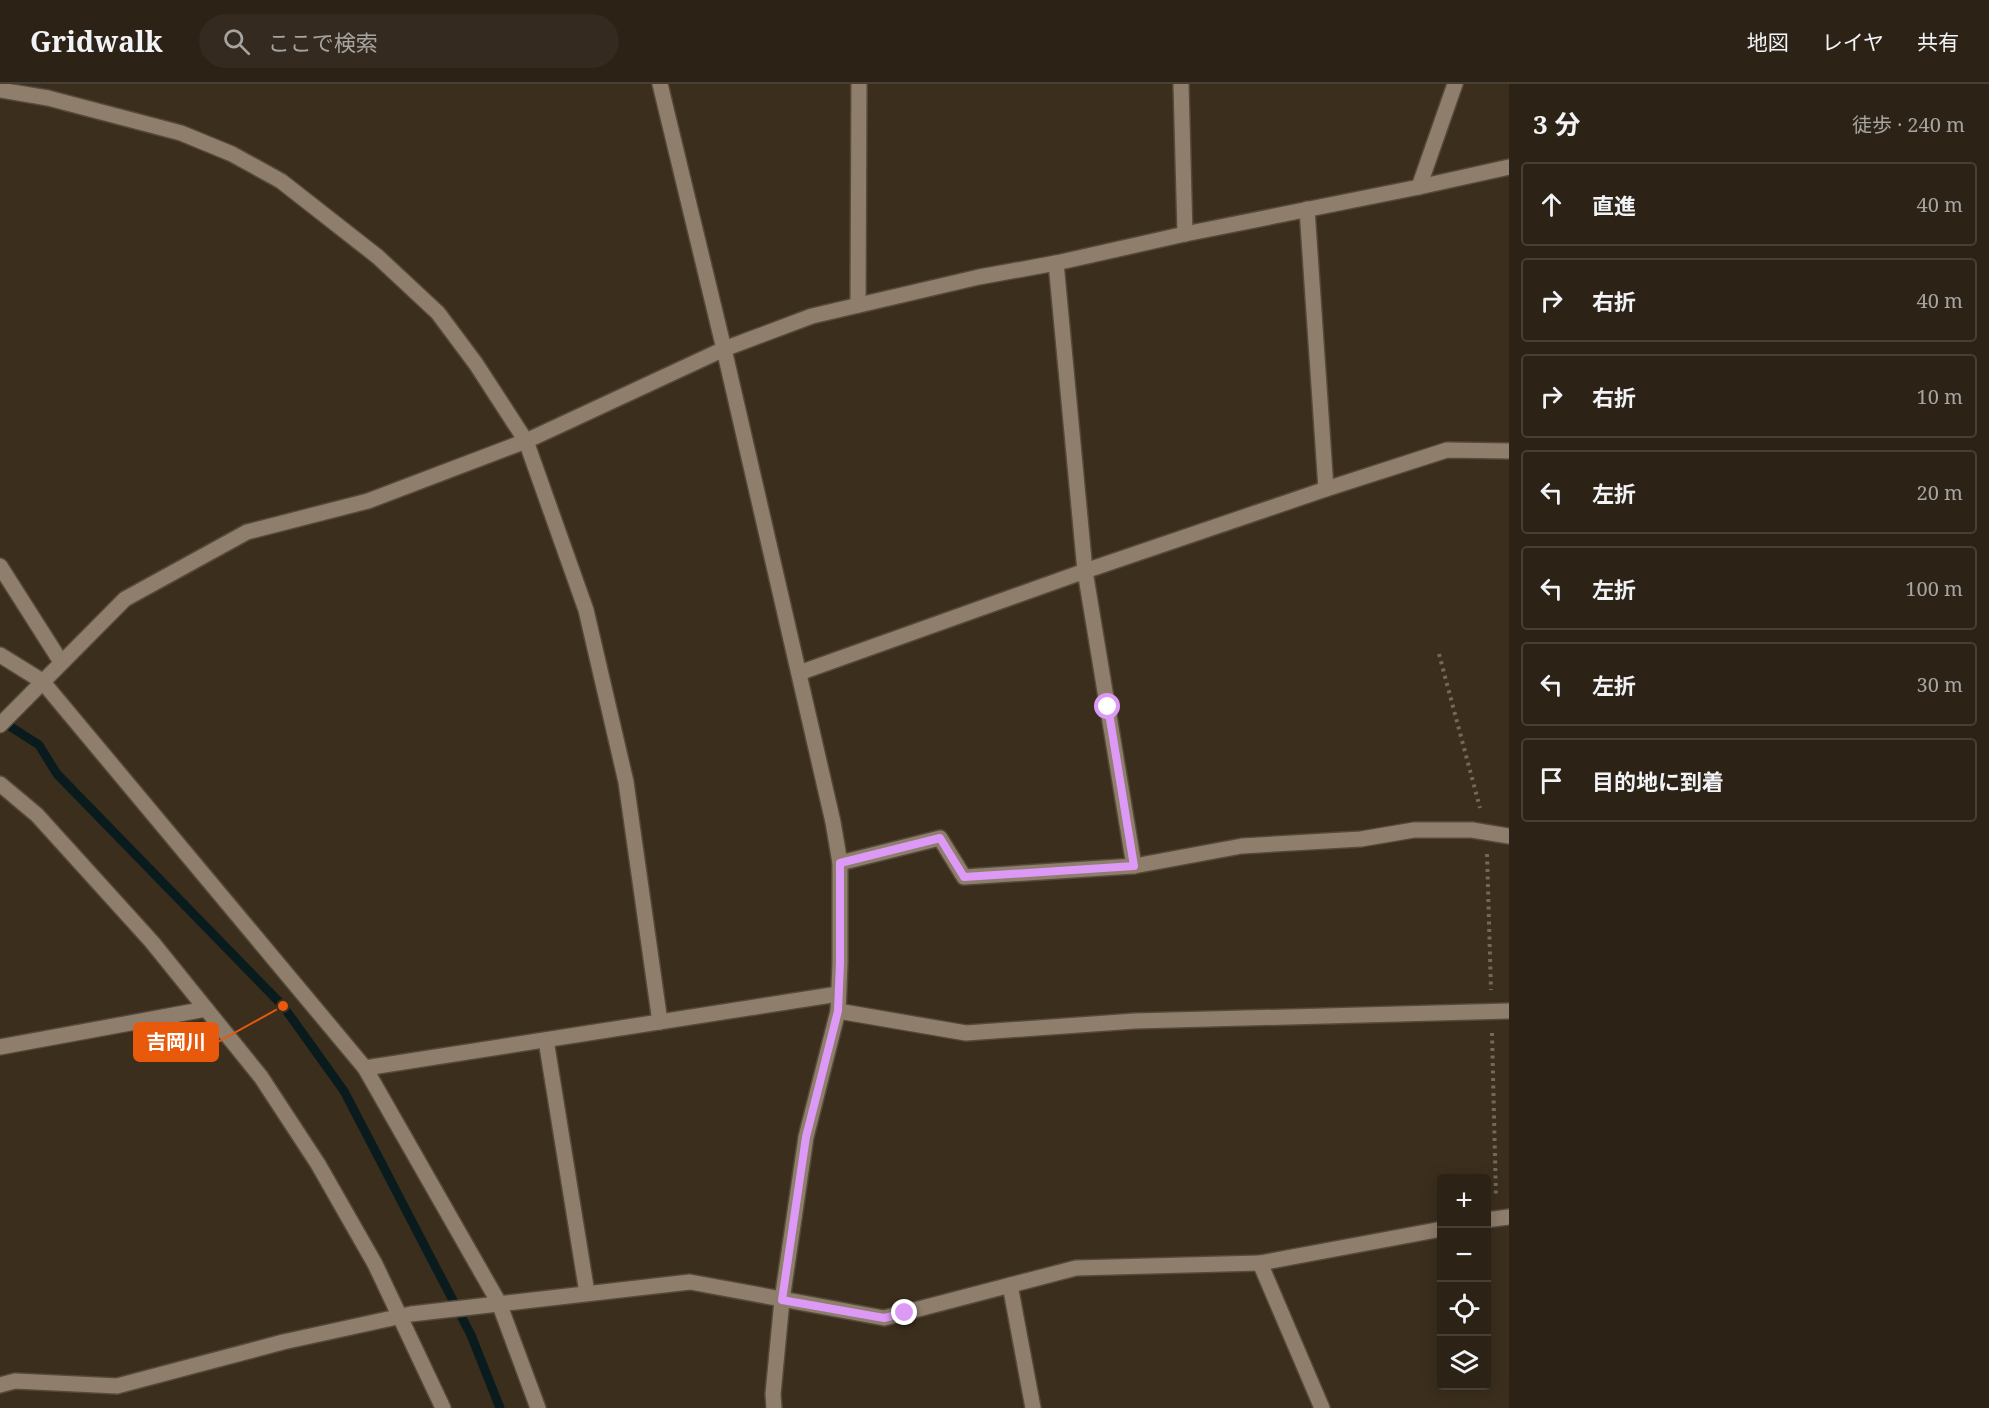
<!DOCTYPE html>
<html lang="ja">
<meta charset="utf-8">
<style>
:root{--surface:#2c2216;--page:#342a1f;--text:#f1f3f6;--muted:#a6a4a1;--line:#483f35}
body{margin:0;font-family:"Noto Serif","Noto Sans JP",serif;background:var(--page);color:var(--text)}
.controls{position:absolute;right:18px;bottom:18px;display:grid;overflow:hidden;border-radius:6px;box-shadow:0 3px 15px #0003}
.controls button{width:54px;height:54px;display:grid;place-items:center;padding:0;border:0;border-bottom:2px solid var(--line);background:var(--surface);color:var(--text);font:30px sans-serif}
.stop{position:absolute;width:18px;height:18px;margin:-14px;border:4px solid #dc99f5;border-radius:50%;background:#fff}
.stop.end{background:#dc99f5;border-color:#fff;box-shadow:0 2px 6px #0008}
.list{margin:0;padding:0;list-style:none}
h2{display:flex;justify-content:space-between;align-items:center;height:78px;margin:0;padding:0 24px;font-size:26px}
h2 small{font-size:20px;font-weight:400;color:var(--muted)}
.list li{display:grid;grid-template-columns:39px 1fr auto;gap:18px;align-items:center;box-sizing:border-box;height:84px;margin:0 12px 12px;padding:0 12px;border:2px solid var(--line);border-radius:6px}
.list b{display:block;font-size:22px;white-space:nowrap}
.list em{font-size:20px;font-style:normal;color:var(--muted)}
.icon{flex:none;width:33px;height:33px;fill:none;stroke:currentColor;stroke-width:2;stroke-linecap:round;stroke-linejoin:round}
.map{position:relative;flex:none;width:1509px;height:1324px;overflow:hidden}
header{display:flex;align-items:center;gap:36px;box-sizing:border-box;height:84px;padding:0 30px;background:var(--surface);border-bottom:2px solid var(--line)}
header strong{font-size:28px}
nav{display:flex;gap:33px;margin-inline-start:auto;font-size:21px}
.search{width:420px;height:54px;background:var(--page);display:flex;align-items:center;gap:15px;box-sizing:border-box;padding:0 21px;border-radius:33px;color:var(--muted);font-size:22px}
main{display:flex}
aside{flex:1;background:var(--surface)}
.map>svg:first-child{display:block}
.lines{fill:none;stroke-linecap:round;stroke-linejoin:round}
.stream{stroke:#0a1b1d;stroke-width:9}
.minor-casing{stroke:#54493a;stroke-width:18}
.path{stroke:#746859;stroke-width:4;stroke-dasharray:3 4.5;stroke-linecap:butt}
.minor{stroke:#8e7e6b;stroke-width:15}
.route{stroke:#dc99f5;stroke-width:8}
.leader{fill:none;stroke:#e8590c;stroke-width:2}
.callout-dot{fill:#e8590c;stroke:#3b2e1d;stroke-width:2}
.callout{fill:#e8590c;stroke:#e8590c;stroke-width:2}
.callout-label{font-size:20px;text-anchor:middle;font-weight:bold;fill:#fff}
</style>
<header>
<strong>Gridwalk</strong>
<div class="search"><svg class="icon" aria-label="search" viewBox="0 0 24 24"><circle cx="10" cy="10" r="6"/><path d="M15 15l6 6"/></svg>ここで検索</div>
<nav><a>地図</a><a>レイヤ</a><a>共有</a></nav>
</header>
<main>
<div class="map">
<svg width="1509" height="1324" viewBox="0 0 1509 1324">
<rect width="100%" height="100%" fill="#3b2e1d"/>
<g class="lines">
<path class="stream" d="M0,636L39,661L57,690L283,922L344,1007L471,1251L500,1324"/>
<g class="minor-casing">
<g id="minor">
<path d="M660,0L724,265L833,738L840,779V879L838,927L806,1053L782,1216L773,1310L774,1324"/>
<path d="M1181,0L1185,150"/>
<path d="M0,6L48,14L181,49L232,70L281,97L378,173L438,229L476,280L526,357L586,526L626,698L660,938"/>
<path d="M1419,103L1455,0"/>
<path d="M1307,125L1326,405"/>
<path d="M1056,179L1085,487L1134,782"/>
<path d="M858,221L859,0"/>
<path d="M0,482L61,578"/>
<path d="M0,571L42,597L365,984L499,1219L538,1324"/>
<path d="M799,589L1085,487L1326,405L1447,366L1509,367"/>
<path d="M0,641L125,515L247,448L368,417L526,357L724,265L812,232L979,193L1056,179L1185,150L1419,103L1509,83"/>
<path d="M0,700L37,731L152,858L261,993L318,1080L375,1180L443,1324"/>
<path d="M840,779L940,754L964,793L1134,782L1242,762L1361,755L1414,746H1472L1509,752"/>
<path d="M838,927L966,949L1135,937L1509,927"/>
<path d="M546,956L587,1209"/>
<path d="M0,963L206,925"/>
<path d="M365,984L838,910"/>
<path d="M1486,1136L1509,1133"/>
<path d="M1260,1179L1322,1324"/>
<path d="M1010,1201L1033,1324"/>
<path d="M0,1301L15,1297L117,1302L283,1258L411,1230L690,1198L884,1234L1076,1184L1260,1179L1442,1145"/>
</g>
</g>
<g class="path">
<path d="M1439,570L1480,724"/>
<path d="M1487,770L1491,906"/>
<path d="M1492,949L1496,1113"/>
</g>
<use href="#minor" class="minor"/>
</g>
<g class="lines">
<path class="route" d="M905,1229L884,1234L782,1216L806,1053L838,927L840,879V779L940,754L964,793L1134,782L1108,623"/>
</g>
<path class="leader" d="M283 922L218 958"/>
<circle class="callout-dot" cx="283" cy="922" r="6"/>
<rect class="callout" x="134" y="939" width="84" height="38" rx="6"/>
<g class="callout-label">
<text x="176" y="965">吉岡川</text>
</g>
</svg>
<div class="controls">
<button>+</button>
<button>−</button>
<button><svg class="icon" aria-label="locate" viewBox="0 0 24 24"><circle cx="12" cy="12" r="6"/><path d="M12 2v4M12 18v4M2 12h4M18 12h4"/></svg></button>
<button><svg class="icon" aria-label="layers" viewBox="0 0 24 24"><path d="M12 4l9 5-9 5-9-5zM3 14l9 5 9-5"/></svg></button>
</div>
<div class="stop" style="left:1108px;top:623px"></div>
<div class="stop end" style="left:905px;top:1229px"></div>
</div>
<aside>
<h2>3 分<small>徒歩 · 240 m</small></h2>
<ul class="list">
<li><svg class="icon" aria-label="ahead" viewBox="0 0 24 24"><path d="M12 20V5M6 11l6-6 6 6"/></svg><div><b>直進</b></div><em>40 m</em></li>
<li><svg class="icon" aria-label="right" viewBox="0 0 24 24"><path d="M7 20v-9h11M14 6l5 5-5 5"/></svg><div><b>右折</b></div><em>40 m</em></li>
<li><svg class="icon" aria-label="right" viewBox="0 0 24 24"><path d="M7 20v-9h11M14 6l5 5-5 5"/></svg><div><b>右折</b></div><em>10 m</em></li>
<li><svg class="icon" aria-label="left" viewBox="0 0 24 24"><path d="M17 20v-9H6M10 6l-5 5 5 5"/></svg><div><b>左折</b></div><em>20 m</em></li>
<li><svg class="icon" aria-label="left" viewBox="0 0 24 24"><path d="M17 20v-9H6M10 6l-5 5 5 5"/></svg><div><b>左折</b></div><em>100 m</em></li>
<li><svg class="icon" aria-label="left" viewBox="0 0 24 24"><path d="M17 20v-9H6M10 6l-5 5 5 5"/></svg><div><b>左折</b></div><em>30 m</em></li>
<li><svg class="icon" aria-label="arrive" viewBox="0 0 24 24"><path d="M6 21V4h12l-3 4 3 4H6"/></svg><div><b>目的地に到着</b></div></li>
</ul>
</aside>
</main>
